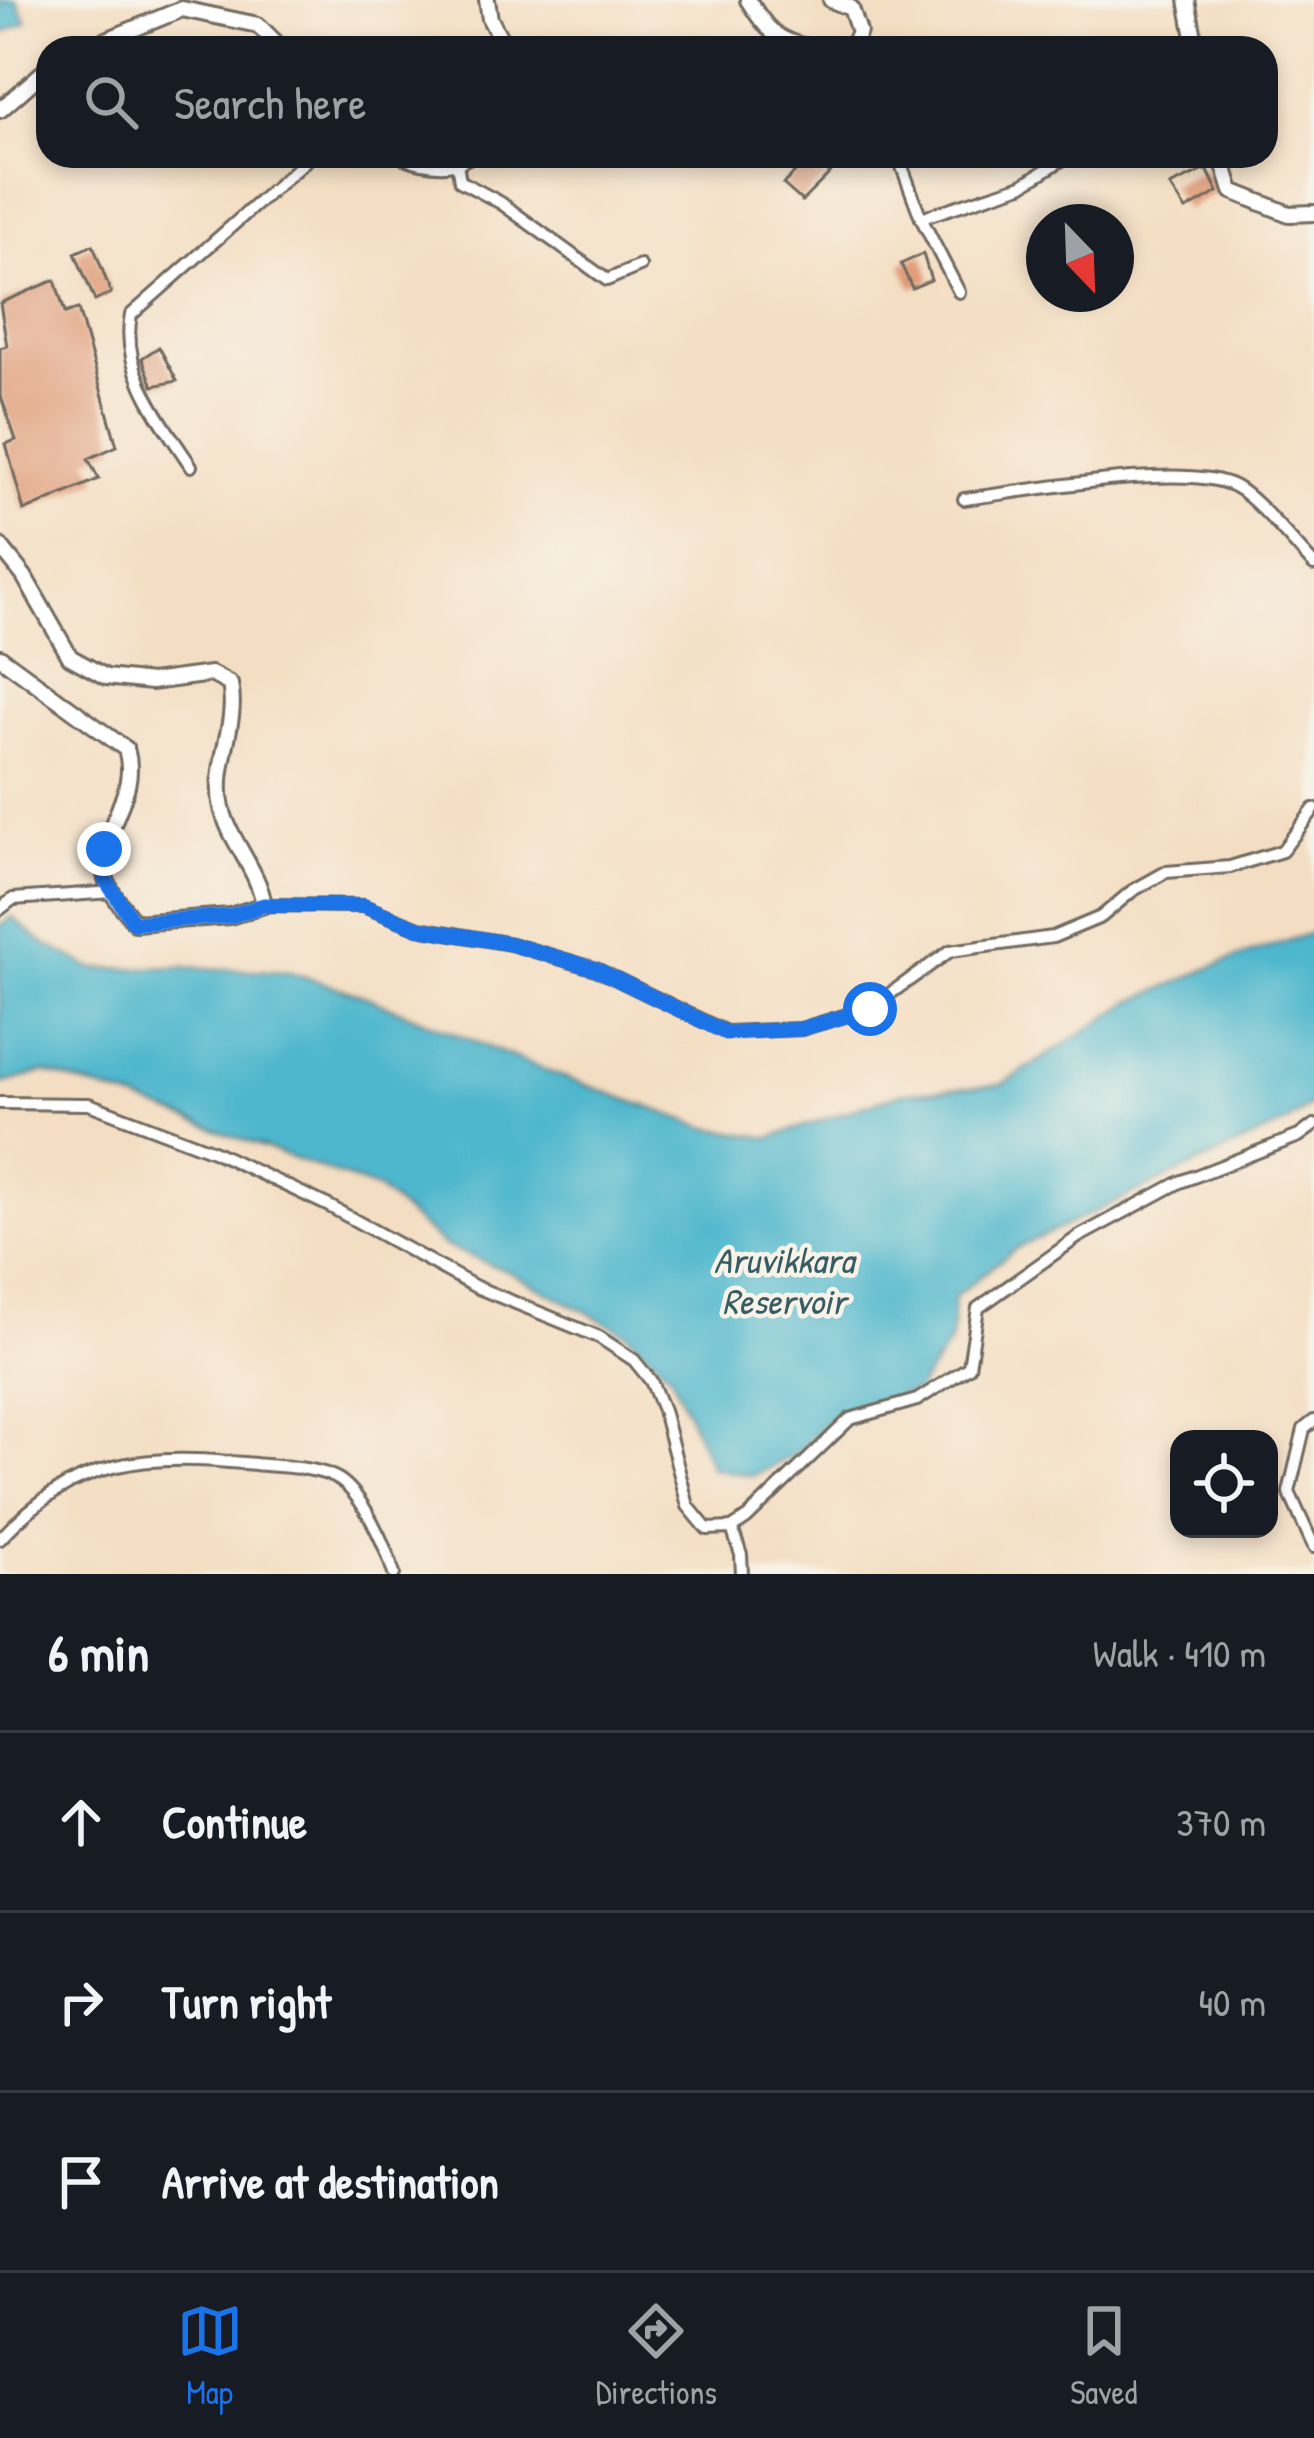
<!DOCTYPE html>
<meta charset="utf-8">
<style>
:root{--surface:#171b24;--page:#20242c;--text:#f1f3f6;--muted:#9ea1a6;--line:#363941;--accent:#1a73e8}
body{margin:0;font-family:"Patrick Hand",sans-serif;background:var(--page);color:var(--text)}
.controls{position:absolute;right:36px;bottom:36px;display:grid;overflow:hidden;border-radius:24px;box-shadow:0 6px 18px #0003}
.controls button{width:108px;height:108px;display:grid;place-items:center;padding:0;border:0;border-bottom:3px solid var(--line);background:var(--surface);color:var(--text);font:60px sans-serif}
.compass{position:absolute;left:1026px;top:204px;width:108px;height:108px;border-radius:50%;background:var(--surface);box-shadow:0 6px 18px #0003;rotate:157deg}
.stop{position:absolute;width:36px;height:36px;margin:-27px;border:9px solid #1a73e8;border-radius:50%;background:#fff}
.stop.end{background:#1a73e8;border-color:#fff;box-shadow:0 3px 12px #0008}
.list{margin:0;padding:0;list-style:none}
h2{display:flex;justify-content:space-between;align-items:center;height:156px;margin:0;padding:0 48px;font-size:51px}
h2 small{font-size:39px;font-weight:400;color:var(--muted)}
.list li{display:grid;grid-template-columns:78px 1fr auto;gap:36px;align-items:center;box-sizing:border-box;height:180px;padding:0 48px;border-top:3px solid var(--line)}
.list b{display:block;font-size:45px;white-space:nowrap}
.list em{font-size:39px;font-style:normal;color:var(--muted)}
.icon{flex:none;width:66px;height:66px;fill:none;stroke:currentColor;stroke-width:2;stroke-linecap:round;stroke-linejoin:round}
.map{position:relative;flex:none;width:1314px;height:1574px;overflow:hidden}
.search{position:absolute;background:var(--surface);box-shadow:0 6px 18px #0003;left:36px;right:36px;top:36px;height:132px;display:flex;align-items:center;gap:30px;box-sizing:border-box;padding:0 42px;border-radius:36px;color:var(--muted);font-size:45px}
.sheet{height:696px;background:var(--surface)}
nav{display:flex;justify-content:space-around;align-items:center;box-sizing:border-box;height:168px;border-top:3px solid var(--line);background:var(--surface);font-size:33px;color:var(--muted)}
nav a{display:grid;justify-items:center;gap:6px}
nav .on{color:var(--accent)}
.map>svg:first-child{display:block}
.water{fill:#4fb7cd;stroke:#3d717c;stroke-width:3}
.building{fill:#df9a76}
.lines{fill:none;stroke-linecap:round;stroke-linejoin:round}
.minor-casing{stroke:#716a60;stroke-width:16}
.tertiary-casing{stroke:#716a60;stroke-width:20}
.minor{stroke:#fff;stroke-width:10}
.tertiary{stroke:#fff;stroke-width:14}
.route{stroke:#1a73e8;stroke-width:15}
.labels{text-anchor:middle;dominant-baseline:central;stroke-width:9;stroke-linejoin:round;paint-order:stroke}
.water-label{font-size:36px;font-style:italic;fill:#385c64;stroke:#f7f3e8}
</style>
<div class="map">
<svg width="1314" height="1574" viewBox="0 0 1314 1574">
<rect width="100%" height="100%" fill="#f7f3e8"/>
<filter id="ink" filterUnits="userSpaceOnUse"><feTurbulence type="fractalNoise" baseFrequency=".00833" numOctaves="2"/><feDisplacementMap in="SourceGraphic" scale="24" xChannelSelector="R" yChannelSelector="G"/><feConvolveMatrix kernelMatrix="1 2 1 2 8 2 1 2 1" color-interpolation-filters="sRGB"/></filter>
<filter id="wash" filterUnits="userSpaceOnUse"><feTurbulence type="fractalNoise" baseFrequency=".004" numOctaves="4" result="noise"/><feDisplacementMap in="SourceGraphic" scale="48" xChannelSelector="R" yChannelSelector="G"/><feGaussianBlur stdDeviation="2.7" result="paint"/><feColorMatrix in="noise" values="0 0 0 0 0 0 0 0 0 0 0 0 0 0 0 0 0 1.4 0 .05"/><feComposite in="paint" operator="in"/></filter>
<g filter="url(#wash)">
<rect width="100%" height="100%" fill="#f4dec3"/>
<g class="water">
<path d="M0,0H16L27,21L0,35Z"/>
<path d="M12,917L40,941L93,969L182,967L290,972L364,996L549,1072L708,1128L770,1138L901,1093L1001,1085L1131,1002L1224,962L1314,932V1103L1286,1123L1015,1249L954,1297L951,1341L916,1391L837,1412L795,1454L753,1476L711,1468L671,1375L627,1333L509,1272L445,1246L377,1189L141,1102L45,1072L0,1084V926Z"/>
</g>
<g id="blocks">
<g class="building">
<path d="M812,156H847L802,201L783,184Z"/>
<path d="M1207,169L1218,192L1186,210L1170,186Z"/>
<path d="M93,245L111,293L95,301L75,253Z"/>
<path d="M923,254L931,280L912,288L901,264Z"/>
<path d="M55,280L65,313L78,309L117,446L88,459L99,479L24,511L6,444L16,440L0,394V348L7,346L0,303Z"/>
<path d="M159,347L177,381L153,386L142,358Z"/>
</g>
</g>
</g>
<g filter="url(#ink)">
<use href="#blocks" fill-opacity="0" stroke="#716a60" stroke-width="3"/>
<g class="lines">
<g class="minor-casing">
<g id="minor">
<path d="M898,156L921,218L959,292"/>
<path d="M457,163L460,181L501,203L607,280L640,266"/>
<path d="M921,218L1022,185L1065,158L1077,156"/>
<path d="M191,466C162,422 120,371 131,315L311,156"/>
<path d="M964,499C1022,492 1187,461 1234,486C1256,497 1295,545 1314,565"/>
<path d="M264,905L363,906L419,928L511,944L596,969L726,1032L801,1029L870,1008L950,951L1053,937L1101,917L1132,891L1166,872L1230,867L1282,851L1314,809"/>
<path d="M0,909L13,899L113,892"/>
<path d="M0,1103L89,1104L213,1151L329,1206L476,1287L599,1337L634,1360L651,1381L663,1410L688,1506L707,1529L732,1528L747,1518L850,1419L917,1400L969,1367L978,1308L1078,1237L1180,1182L1299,1136L1314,1125"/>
<path d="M1314,1421L1304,1429L1289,1492L1314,1547"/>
<path d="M732,1528L741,1555L742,1574"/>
<path d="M0,1539C78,1455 147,1454 255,1464C279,1467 316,1466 338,1479C363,1494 386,1547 394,1574"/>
</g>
</g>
<g class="tertiary-casing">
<g id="tertiary">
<path d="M487,0L490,19L505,48"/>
<path d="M748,0C768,31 775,41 811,48"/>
<path d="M831,0L851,8L859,32L852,47L842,48"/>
<path d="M1187,0L1196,48"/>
<path d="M87,48L182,9L258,25L281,48"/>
<path d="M0,110L48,68"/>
<path d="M404,156C424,163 449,168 468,156"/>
<path d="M1221,156L1232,191L1289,214L1314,213"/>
<path d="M0,546L24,576L70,657L106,677L151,682L211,674L230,684C239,725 212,766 222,808C230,842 258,869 264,905L230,916L135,923C125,909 108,892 105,875C96,829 141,796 126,749L0,657"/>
</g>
</g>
<use href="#minor" class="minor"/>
<use href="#tertiary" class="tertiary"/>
</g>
</g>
<g class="lines" filter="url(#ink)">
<path class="route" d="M104,849L105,879L134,923L230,916L264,905L364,906L418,928L511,944L596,969L726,1033L801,1029L870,1009"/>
</g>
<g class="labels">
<g class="water-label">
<text x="784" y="1259">Aruvikkara<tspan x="784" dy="41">Reservoir</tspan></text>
</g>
</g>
</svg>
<div class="controls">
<button><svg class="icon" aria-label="locate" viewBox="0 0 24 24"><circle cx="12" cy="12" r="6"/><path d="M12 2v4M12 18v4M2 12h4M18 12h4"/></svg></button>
</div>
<svg class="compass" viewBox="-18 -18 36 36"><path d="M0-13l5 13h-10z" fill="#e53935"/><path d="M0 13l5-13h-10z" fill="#9ea1a6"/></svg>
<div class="stop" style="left:870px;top:1009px"></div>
<div class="stop end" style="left:104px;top:849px"></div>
<div class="search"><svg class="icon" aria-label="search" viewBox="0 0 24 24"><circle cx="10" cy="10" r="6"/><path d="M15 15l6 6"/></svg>Search here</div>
</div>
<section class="sheet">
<h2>6 min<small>Walk · 410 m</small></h2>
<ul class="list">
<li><svg class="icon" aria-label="ahead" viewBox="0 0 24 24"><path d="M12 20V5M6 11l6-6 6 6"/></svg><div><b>Continue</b></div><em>370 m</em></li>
<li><svg class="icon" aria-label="right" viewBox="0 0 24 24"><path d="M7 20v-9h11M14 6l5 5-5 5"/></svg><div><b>Turn right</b></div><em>40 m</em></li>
<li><svg class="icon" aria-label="arrive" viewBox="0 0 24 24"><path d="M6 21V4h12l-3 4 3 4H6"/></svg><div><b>Arrive at destination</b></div></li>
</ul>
</section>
<nav>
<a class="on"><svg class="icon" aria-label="map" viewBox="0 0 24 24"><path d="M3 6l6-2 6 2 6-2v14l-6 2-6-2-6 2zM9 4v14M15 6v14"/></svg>Map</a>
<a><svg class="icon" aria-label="directions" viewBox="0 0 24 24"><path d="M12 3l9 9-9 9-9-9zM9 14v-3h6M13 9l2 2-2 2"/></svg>Directions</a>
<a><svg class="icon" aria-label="saved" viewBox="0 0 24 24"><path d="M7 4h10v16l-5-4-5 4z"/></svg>Saved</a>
</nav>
